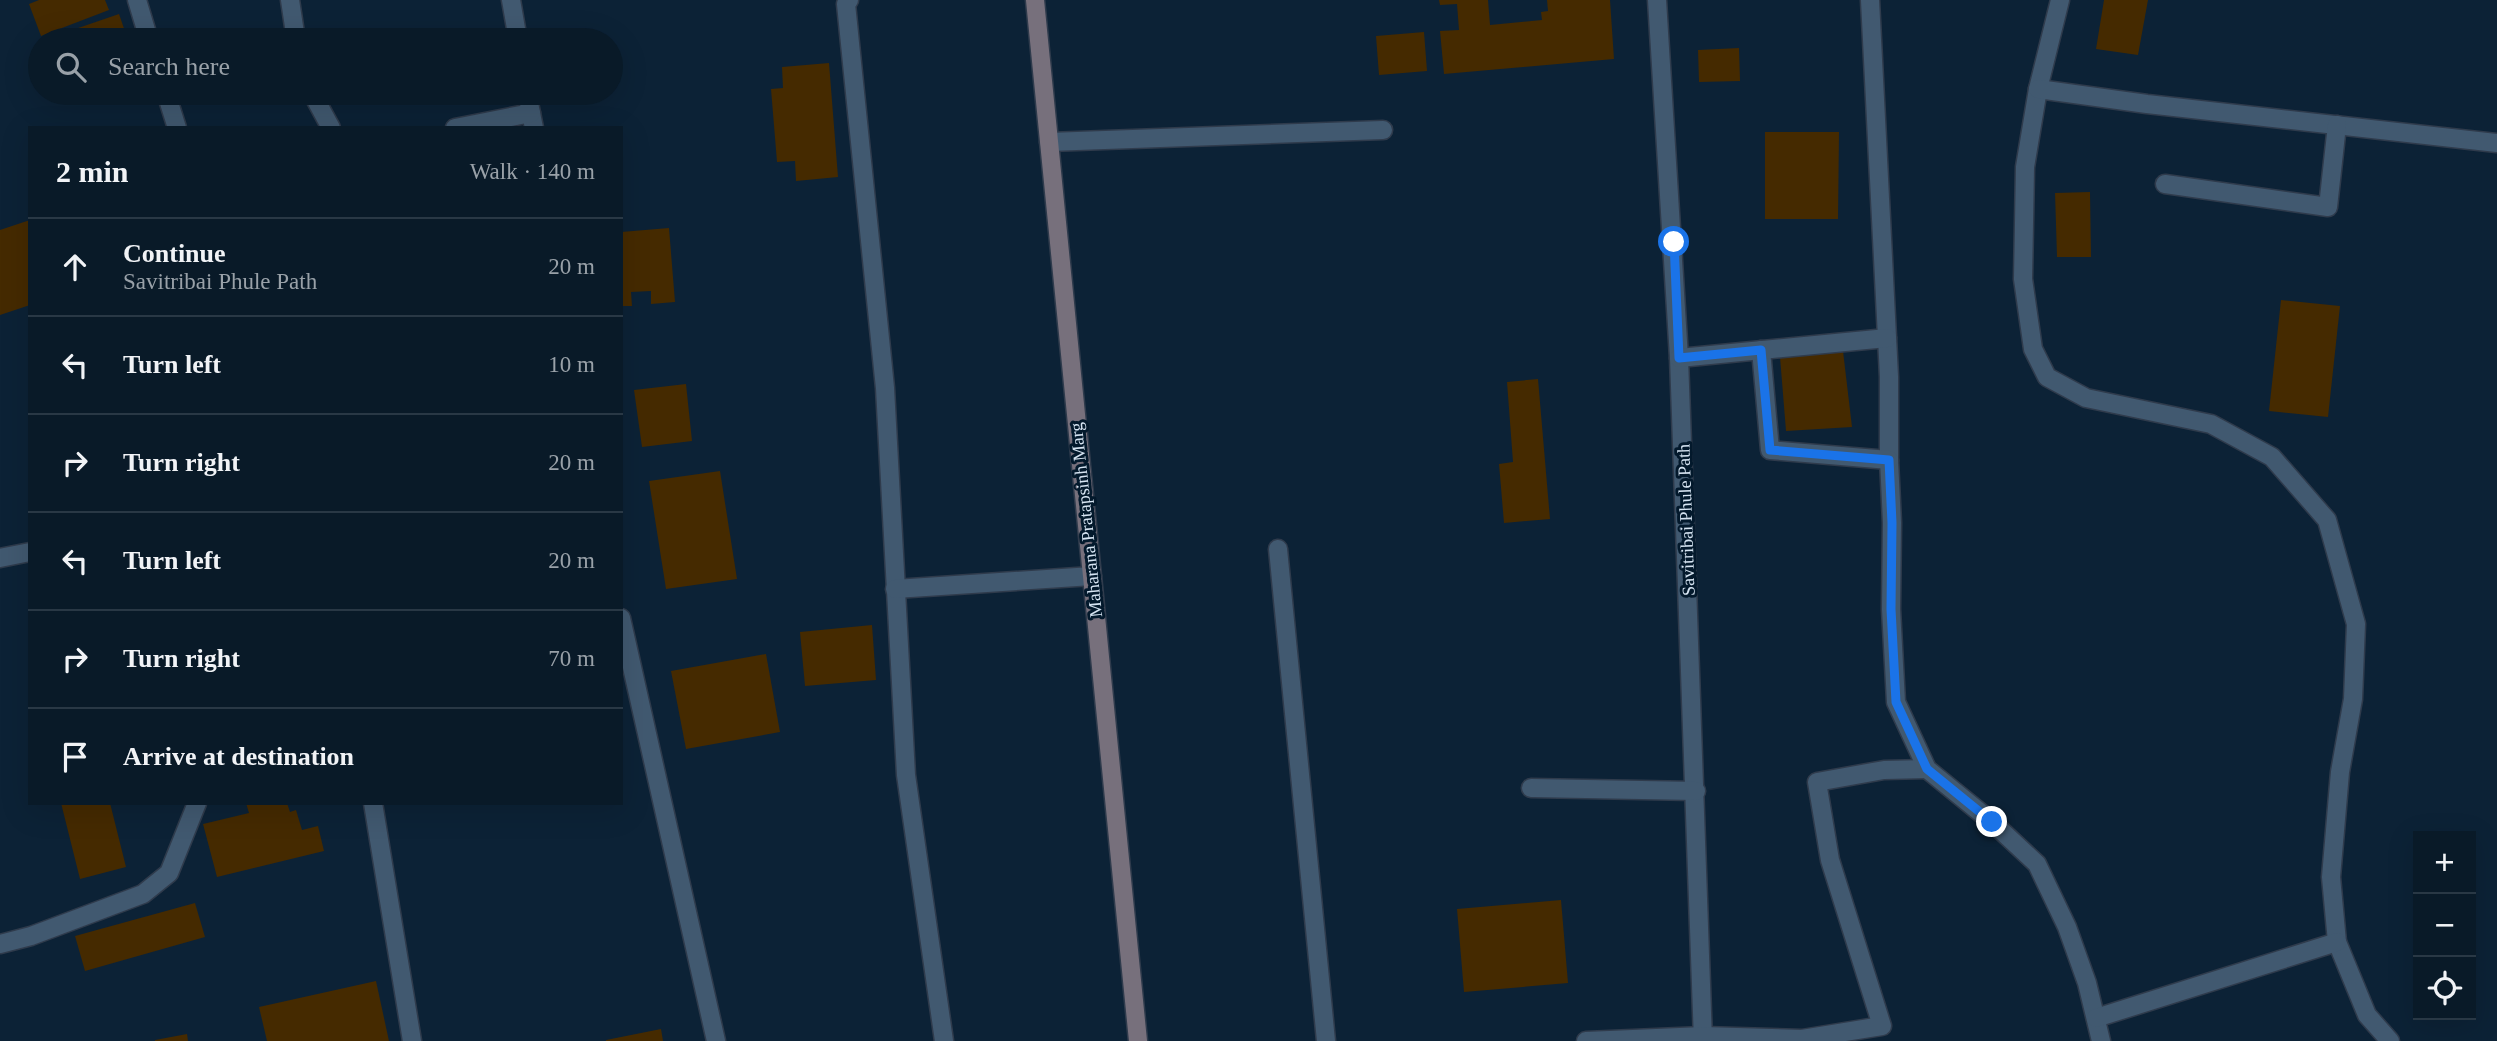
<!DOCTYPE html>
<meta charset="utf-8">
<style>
:root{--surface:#091a28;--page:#172734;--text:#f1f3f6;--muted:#99a1a8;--line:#293845}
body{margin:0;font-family:Georgia,serif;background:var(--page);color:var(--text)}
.controls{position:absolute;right:21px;bottom:21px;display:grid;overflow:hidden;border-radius:0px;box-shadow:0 7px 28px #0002}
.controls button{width:63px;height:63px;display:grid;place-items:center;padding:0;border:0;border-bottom:2px solid var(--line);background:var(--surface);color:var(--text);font:35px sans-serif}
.stop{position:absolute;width:21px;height:21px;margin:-16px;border:5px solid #1a73e8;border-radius:50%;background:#fff}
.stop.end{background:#1a73e8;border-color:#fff;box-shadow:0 2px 7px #0008}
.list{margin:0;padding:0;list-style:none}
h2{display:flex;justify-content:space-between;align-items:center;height:91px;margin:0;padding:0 28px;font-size:30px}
h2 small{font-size:23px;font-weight:400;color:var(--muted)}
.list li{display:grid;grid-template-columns:46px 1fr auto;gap:21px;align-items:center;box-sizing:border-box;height:98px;padding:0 28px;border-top:2px solid var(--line)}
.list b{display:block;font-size:26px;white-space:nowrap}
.list p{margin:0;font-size:23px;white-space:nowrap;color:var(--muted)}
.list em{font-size:23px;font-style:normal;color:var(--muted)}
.icon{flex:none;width:38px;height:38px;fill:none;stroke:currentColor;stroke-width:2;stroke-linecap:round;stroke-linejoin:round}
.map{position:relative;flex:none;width:2497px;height:1041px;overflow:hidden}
.search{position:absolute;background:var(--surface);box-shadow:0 7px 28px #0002;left:28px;top:28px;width:595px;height:77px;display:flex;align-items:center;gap:18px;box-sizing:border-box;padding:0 24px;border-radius:38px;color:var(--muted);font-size:26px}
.panel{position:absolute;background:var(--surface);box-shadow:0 7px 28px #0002;left:28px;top:126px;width:595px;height:679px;border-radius:0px}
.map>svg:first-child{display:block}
.building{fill:#452a00}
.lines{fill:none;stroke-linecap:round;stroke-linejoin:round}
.lane-casing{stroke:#2f3b4c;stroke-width:21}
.street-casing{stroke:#2f3b4c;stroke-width:21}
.secondary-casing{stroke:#2f3b4c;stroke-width:21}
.lane{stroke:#415970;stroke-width:18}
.street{stroke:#415970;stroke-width:18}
.secondary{stroke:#77707c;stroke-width:18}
.route{stroke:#1a73e8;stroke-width:9}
.labels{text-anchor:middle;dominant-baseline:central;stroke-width:6;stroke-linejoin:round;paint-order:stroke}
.street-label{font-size:18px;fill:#d6e4f2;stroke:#03192c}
</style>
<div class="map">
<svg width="2497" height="1041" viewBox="0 0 2497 1041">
<rect width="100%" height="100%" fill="#0c2236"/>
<g class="building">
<path d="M39,0H105L109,10L41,36L29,4Z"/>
<path d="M1439,0H1488L1490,25L1542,20L1541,12L1548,11L1547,0H1610L1614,59L1444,74L1440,31L1459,30L1457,4L1440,5Z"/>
<path d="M2104,0H2148L2138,55L2096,49Z"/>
<path d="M119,14L128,40H50L49,38Z"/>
<path d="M1424,32L1427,71L1379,75L1376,36Z"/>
<path d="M1739,48L1740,81L1699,82L1698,50Z"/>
<path d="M829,63L838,177L796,181L795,161L777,162L771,89L783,88L782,67Z"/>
<path d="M68,93H101L71,103Z"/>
<path d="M1765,132H1839L1838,219H1765Z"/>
<path d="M2090,192L2091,257H2057L2055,193Z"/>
<path d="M30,220V305L0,315V230Z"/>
<path d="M669,228L675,302L651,304V291L631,292L632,306H621V232Z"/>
<path d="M2281,300L2340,306L2328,417L2269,411Z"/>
<path d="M1843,351L1852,427L1786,431L1780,357Z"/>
<path d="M1538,379L1550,519L1504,523L1499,464L1513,462L1507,382Z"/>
<path d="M686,384L692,441L642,447L634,390Z"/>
<path d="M720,471L737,579L666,589L649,481Z"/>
<path d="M872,625L876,680L805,686L800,632Z"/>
<path d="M766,654L780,732L686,749L671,671Z"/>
<path d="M61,803H110L126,867L80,879Z"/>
<path d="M246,803H287L290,812L296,810L302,830L318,826L324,851L217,877L203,824L249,813Z"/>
<path d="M1561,900L1568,983L1464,992L1457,909Z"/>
<path d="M195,903L205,937L85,971L75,936Z"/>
<path d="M376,981L389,1041H267L259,1007Z"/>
<path d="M661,1029L663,1041H606V1040Z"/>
<path d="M187,1034L188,1041H155V1040Z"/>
</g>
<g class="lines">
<g class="lane-casing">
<path id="lane" d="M0,558L30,552"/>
</g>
<g class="street-casing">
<g id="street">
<path d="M137,0L149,40"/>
<path d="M290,0L296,40"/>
<path d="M511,0L518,40"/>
<path d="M849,0L846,4L885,388L906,775L944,1041"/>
<path d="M1657,0L1679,358L1703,1041"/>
<path d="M1870,0L1889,377V460L1892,523L1891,609L1896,702L1927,769L1992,822L2037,864L2067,927L2087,983L2101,1041"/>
<path d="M2060,0L2038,89L2025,167L2023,279L2033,349L2047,377L2086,398L2211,424L2272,457L2327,520L2356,624L2353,699L2340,772L2331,877L2337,942L2367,1015L2390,1041"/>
<path d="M2038,89L2147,104L2497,143"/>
<path d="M166,93L177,128"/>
<path d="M312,93L331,128"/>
<path d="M527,93L534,128"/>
<path d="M455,128L531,113"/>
<path d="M1049,142L1383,130"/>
<path d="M2165,184L2328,207L2337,125"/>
<path d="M1761,350L1770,450L1889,460"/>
<path d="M1679,358L1887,338"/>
<path d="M1278,549L1326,1041"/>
<path d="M895,589L1092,576"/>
<path d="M621,618L716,1041"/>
<path d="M1531,788L1696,791"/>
<path d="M373,803L412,1041"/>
<path d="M0,944L31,936L143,894L169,873L197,803"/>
<path d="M2096,1018L2337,942"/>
<path d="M1586,1041L1703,1036L1802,1039L1882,1026L1830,860L1817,782L1884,770L1927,769"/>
</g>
</g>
<g class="secondary-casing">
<path id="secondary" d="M1035,0L1138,1041"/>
</g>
<use href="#lane" class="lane"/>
<use href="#street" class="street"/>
<use href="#secondary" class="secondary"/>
</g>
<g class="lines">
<path class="route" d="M1674,242L1679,358L1761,350L1770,450L1889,460L1892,523L1891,609L1896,702L1927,769L1992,822"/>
</g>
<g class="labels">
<g class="street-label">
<text transform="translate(1086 520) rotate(-96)">Maharana Pratapsinh Marg</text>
<text transform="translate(1686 520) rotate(-92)">Savitribai Phule Path</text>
</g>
</g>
</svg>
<div class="controls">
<button>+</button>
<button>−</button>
<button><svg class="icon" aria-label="locate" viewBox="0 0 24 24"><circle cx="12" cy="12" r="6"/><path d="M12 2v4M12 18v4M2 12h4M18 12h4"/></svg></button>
</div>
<div class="stop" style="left:1674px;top:242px"></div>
<div class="stop end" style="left:1992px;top:822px"></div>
<div class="search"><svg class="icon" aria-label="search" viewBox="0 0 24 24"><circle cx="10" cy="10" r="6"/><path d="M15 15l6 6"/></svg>Search here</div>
<section class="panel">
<h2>2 min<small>Walk · 140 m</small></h2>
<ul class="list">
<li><svg class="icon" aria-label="ahead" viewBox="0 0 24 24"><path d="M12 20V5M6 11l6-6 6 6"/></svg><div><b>Continue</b><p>Savitribai Phule Path</p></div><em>20 m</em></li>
<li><svg class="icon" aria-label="left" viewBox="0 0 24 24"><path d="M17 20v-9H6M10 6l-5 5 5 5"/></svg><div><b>Turn left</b></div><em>10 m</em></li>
<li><svg class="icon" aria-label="right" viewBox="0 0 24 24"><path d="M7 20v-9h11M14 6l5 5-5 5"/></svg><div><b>Turn right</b></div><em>20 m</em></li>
<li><svg class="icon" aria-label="left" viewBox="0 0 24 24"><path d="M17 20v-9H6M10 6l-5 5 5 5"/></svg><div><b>Turn left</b></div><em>20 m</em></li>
<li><svg class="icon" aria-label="right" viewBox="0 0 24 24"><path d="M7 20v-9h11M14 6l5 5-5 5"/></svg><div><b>Turn right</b></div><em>70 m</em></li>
<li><svg class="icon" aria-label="arrive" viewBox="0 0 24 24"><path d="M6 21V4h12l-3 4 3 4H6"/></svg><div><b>Arrive at destination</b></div></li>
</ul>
</section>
</div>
